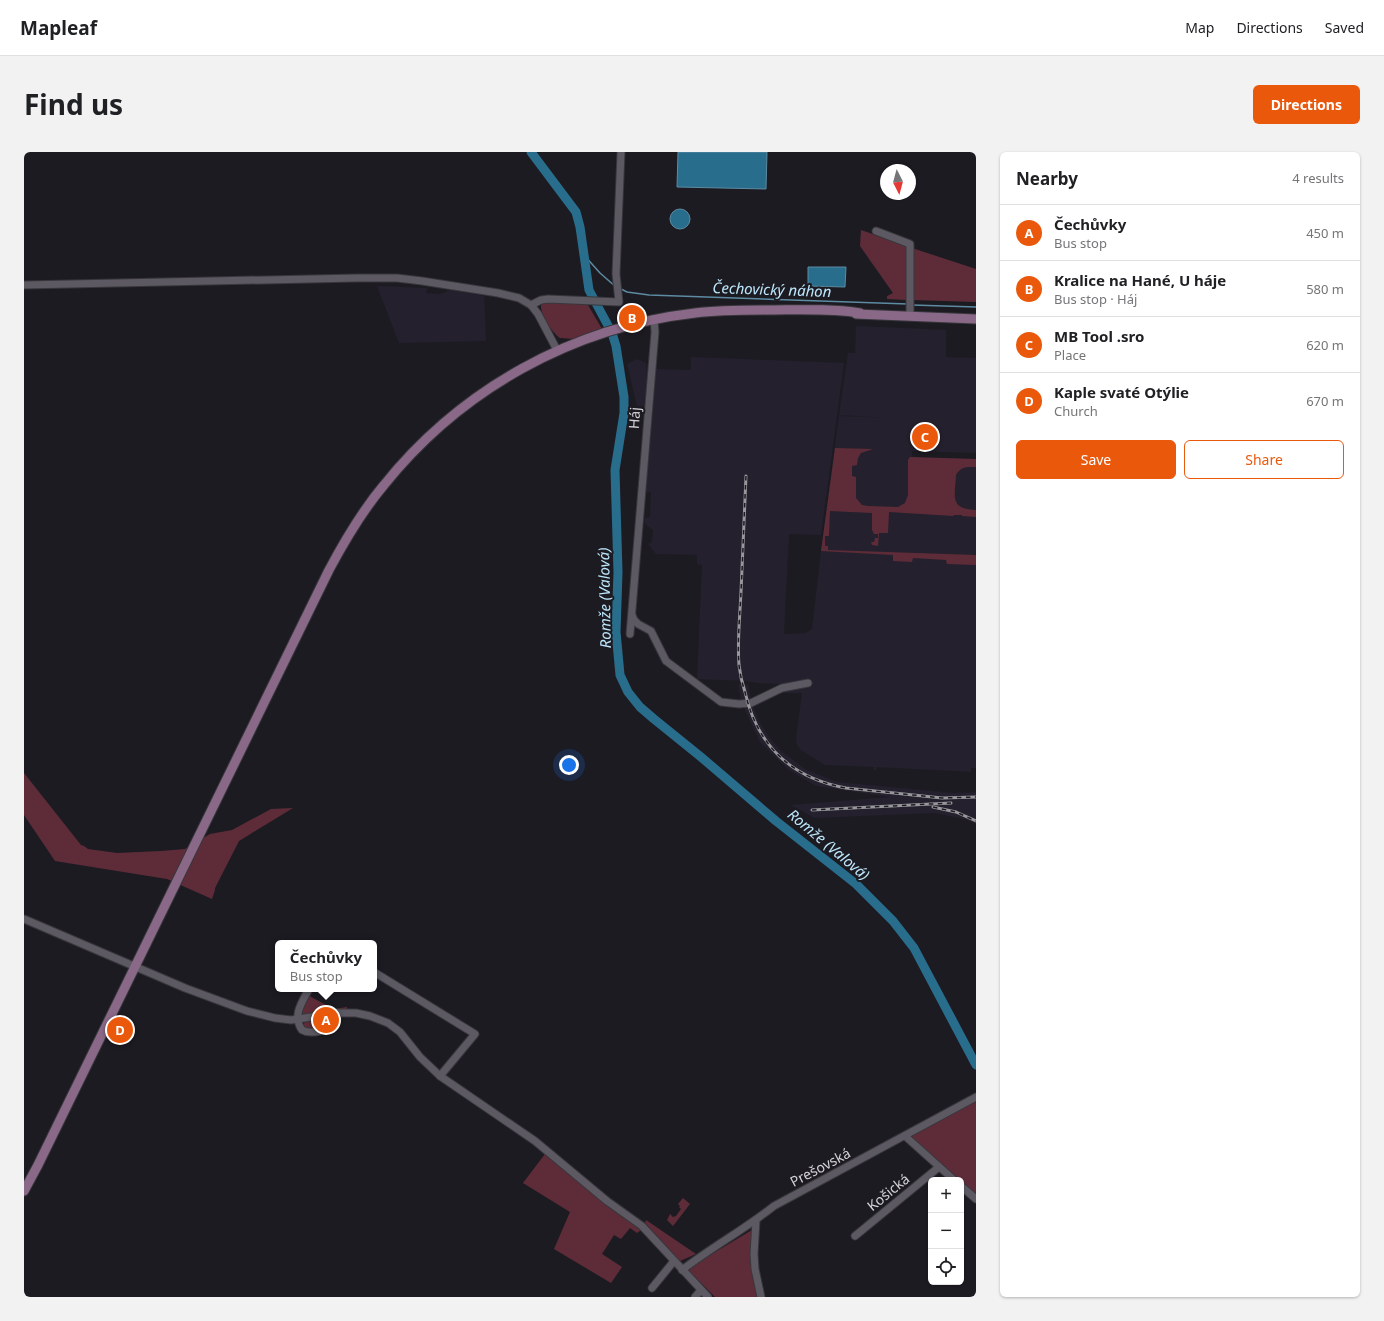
<!DOCTYPE html>
<meta charset="utf-8">
<style>
:root{--surface:#fff;--page:#f2f2f2;--text:#202124;--muted:#757577;--line:#e0e0e0;--accent:#ea580c}
body{margin:0;font-family:"Noto Sans",sans-serif;background:var(--page);color:var(--text)}
.controls{position:absolute;right:12px;bottom:12px;display:grid;overflow:hidden;border-radius:6px;box-shadow:0 1px 3px #0004}
.controls button{width:36px;height:36px;display:grid;place-items:center;padding:0;border:0;border-bottom:1px solid var(--line);background:var(--surface);color:var(--text);font:20px sans-serif}
.compass{position:absolute;left:856px;top:12px;width:36px;height:36px;border-radius:50%;background:var(--surface);box-shadow:0 1px 3px #0004;rotate:174deg}
.you{position:absolute;left:545px;top:613px;width:14px;height:14px;margin:-10px;border:3px solid #fff;border-radius:50%;background:#1a73e8;box-shadow:0 0 0 6px #1a73e833}
.badge{display:grid;place-items:center;width:26px;height:26px;border-radius:50%;background:var(--accent);color:#fff;font-size:13px;font-weight:700}
.pin{position:absolute;translate:-50% -50%;border:2px solid #fff;box-shadow:0 1px 4px #0006}
.popup{position:absolute;left:251px;top:788px;width:102px;height:52px;box-sizing:border-box;display:grid;place-content:center;border-radius:6px;background:var(--surface);filter:drop-shadow(0 1px 3px #0005);font-size:13px;white-space:nowrap;color:var(--muted)}
.popup b{font-size:15px;color:var(--text)}
.popup::after{content:'';position:absolute;left:50%;top:100%;margin-left:-8px;border:8px solid transparent;border-top-color:var(--surface)}
.list{margin:0;padding:0;list-style:none}
h2{display:flex;justify-content:space-between;align-items:center;height:52px;margin:0;padding:0 16px;font-size:17px}
h2 small{font-size:13px;font-weight:400;color:var(--muted)}
.list li{display:grid;grid-template-columns:26px 1fr auto;gap:12px;align-items:center;box-sizing:border-box;height:56px;padding:0 16px;border-top:1px solid var(--line)}
.list b{display:block;font-size:15px;white-space:nowrap}
.list p{margin:0;font-size:13px;white-space:nowrap;color:var(--muted)}
.list em{font-size:13px;font-style:normal;color:var(--muted)}
.actions{display:flex;gap:8px;padding:12px 16px}
.actions a{flex:1;padding:9px 0;border:1px solid var(--accent);border-radius:6px;text-align:center;font-size:14px;color:var(--accent)}
.actions .main{background:var(--accent);color:#fff}
.icon{flex:none;width:22px;height:22px;fill:none;stroke:currentColor;stroke-width:2;stroke-linecap:round;stroke-linejoin:round}
.map{position:relative;flex:none;width:952px;height:1145px;overflow:hidden;border-radius:6px}
header{display:flex;align-items:center;gap:24px;box-sizing:border-box;height:56px;padding:0 20px;background:var(--surface);border-bottom:1px solid var(--line)}
header strong{font-size:19px}
nav{display:flex;gap:22px;margin-inline-start:auto;font-size:14px}
.intro{display:flex;align-items:center;justify-content:space-between;box-sizing:border-box;height:96px;padding:0 24px}
h1{margin:0;font-size:28px}
.button{padding:10px 18px;border-radius:6px;background:var(--accent);color:#fff;font-size:14px;font-weight:700}
main{display:flex;gap:24px;padding:0 24px}
aside{flex:1;background:var(--surface);border-radius:6px;box-shadow:0 1px 3px #0004}
.map>svg:first-child{display:block}
.built{fill:#24202d}
.green{fill:#5e2c38}
.water{fill:#296d8c;stroke:#5c8ba2}
.lines{fill:none;stroke-linecap:round;stroke-linejoin:round}
.stream{stroke:#5c8ba2;stroke-width:1.5}
.river{stroke:#296d8c;stroke-width:9}
.minor-casing{stroke:#38373c;stroke-width:9}
.major-casing{stroke:#38373c;stroke-width:11}
.minor{stroke:#5c5962;stroke-width:7}
.major{stroke:#8a6988;stroke-width:9}
.rail-casing{stroke:#98979c;stroke-width:3}
.rail{stroke:#1d1b22;stroke-width:1.5;stroke-dasharray:4.5;stroke-linecap:butt}
.labels{text-anchor:middle;dominant-baseline:central;stroke-width:4;stroke-linejoin:round;paint-order:stroke}
.street-label{font-size:14px;fill:#d3d2d7;stroke:#1d1b22}
.water-label{font-size:15px;font-style:italic;fill:#bde7fd;stroke:#1d1b22}
</style>
<header>
<strong>Mapleaf</strong>
<nav><a>Map</a><a>Directions</a><a>Saved</a></nav>
</header>
<div class="intro"><h1>Find us</h1><a class="button">Directions</a></div>
<main>
<div class="map">
<svg width="952" height="1145" viewBox="0 0 952 1145">
<rect width="100%" height="100%" fill="#1d1b22"/>
<g class="built">
<path d="M353,134L403,136L402,141L416,142L426,138L460,144L462,189L375,191Z"/>
<path d="M832,174L922,178V205L952,206V301L888,299V305L952,307V616H947V620L853,615L852,618H850V615L801,613L777,598L773,593L772,587L778,541H758V532L733,531L722,529L673,527L678,413L673,412V403L632,402L624,392L628,390L629,378L622,373L620,369L621,366L626,365L627,340H622L632,217L667,218V205L820,211L797,383L765,382L760,482L782,481L788,477L797,399L815,264L863,266L815,263L824,201H831Z"/>
<path d="M613,207L622,211L623,226L620,254H613L603,212Z"/>
<path d="M714,532L724,533L728,552L736,571L745,585L756,598L781,617L813,630L929,641L952,640V672L940,667L911,661L790,666L767,653L866,645L792,634L765,618L736,590L718,552Z"/>
</g>
<g class="green">
<path d="M837,78L883,94V148L863,147V144L869,141L836,94Z"/>
<path d="M888,96L952,117V150L889,148Z"/>
<path d="M521,150L564,153L578,177L550,187L536,186C528,181 516,162 517,153Z"/>
<path d="M811,296L849,297L837,301L834,306L833,313L828,314V324L832,325V346L838,353L844,354L874,355L881,351L884,343V308L886,305L952,307V315C943,315 937,314 932,323C931,344 925,357 952,358V365L938,364V363H930L929,364L865,360L864,381H855L854,394L848,393L847,390H850L851,386H854V382H850L848,378V361L806,359L805,383V384H801V394H804V398L952,403V413L923,412L922,408L889,406L888,410L869,409V403L797,399Z"/>
<path d="M0,621L57,693L60,694L64,697L93,701L137,699L161,697L186,682L208,678L247,657L269,656L215,689L191,736V738L188,747L143,727L31,709L0,663Z"/>
<path d="M285,840L287,845L310,857L323,855V859L277,863L276,857Z"/>
<path d="M287,869H295L296,873H299V869L304,872L300,875L284,879L279,873L281,870Z"/>
<path d="M952,947V1044L937,1031V1028H934L885,986Z"/>
<path d="M521,1002L585,1054L617,1078L613,1081L606,1076L597,1087L590,1083L578,1102L598,1115L587,1131L530,1097L546,1060L499,1031Z"/>
<path d="M659,1046L666,1052L649,1074L643,1068L646,1062L649,1065L652,1064L657,1057L655,1055L656,1054L654,1052Z"/>
<path d="M622,1068L672,1102L656,1109L621,1071Z"/>
<path d="M728,1078L730,1117L735,1145H691L663,1117Z"/>
</g>
<g class="water">
<path d="M654,0H743L742,37L653,35Z"/>
<circle cx="656" cy="67" r="10"/>
<path d="M784,115H822L821,135L784,134Z"/>
</g>
<g class="lines">
<g class="stream">
<path d="M559,102L576,121L592,135"/>
<path d="M597,137L603,140L625,143L884,152"/>
<path d="M888,153L952,155"/>
</g>
<path class="river" d="M507,0L552,60L556,75L565,138L588,181L592,194L600,245V261L591,318L594,420L592,480L596,523L604,540L616,555L630,567L677,605L752,669L832,732L869,769L890,796L952,913"/>
<g class="minor-casing">
<g id="minor">
<path d="M852,79L886,92V163"/>
<path d="M0,133L332,126H373L398,129L474,141L495,146L507,153L514,162L533,198"/>
<path d="M507,153L517,148L524,147L595,150L592,122L597,0"/>
<path d="M608,463L610,468L614,472L627,479L642,509L697,550L715,552L727,551L758,536L784,531"/>
<path d="M606,482L631,180L630,167"/>
<path d="M0,767L161,836L223,859L251,866L267,868L314,861H332L346,864L364,871L376,880L396,905L416,924L511,989L583,1049L618,1074L684,1145"/>
<path d="M350,820L451,882L416,924"/>
<path d="M285,837C278,850 268,864 278,878C283,881 286,880 291,880C304,879 307,871 314,861"/>
<path d="M881,984L930,1028"/>
<path d="M937,1034L952,1047"/>
<path d="M732,1069L730,1102L731,1117L737,1145"/>
<path d="M831,1084L915,1015"/>
<path d="M658,1118C688,1095 721,1077 750,1054L952,945"/>
<path d="M628,1136L650,1109"/>
<path d="M671,1145L677,1138"/>
</g>
</g>
<g class="major-casing">
<g id="major">
<path d="M832,162L952,167"/>
<path d="M0,1039L14,1013L305,418C321,388 338,359 360,333C437,237 549,175 671,161C694,158 718,158 741,158C772,158 805,156 836,161"/>
</g>
</g>
<use href="#minor" class="minor"/>
<use href="#major" class="major"/>
<g class="rail-casing">
<g id="rail">
<path d="M722,324C720,363 719,402 717,440C716,464 713,489 715,513C716,522 718,531 721,540C733,593 767,626 822,636L918,646L952,645"/>
<path d="M909,655L932,660L952,669"/>
<path d="M788,658L927,651"/>
</g>
</g>
<use href="#rail" class="rail"/>
</g>
<g class="labels">
<g class="street-label">
<text transform="translate(610 266) rotate(-86)">Háj</text>
<text transform="translate(796 1015) rotate(-28)">Prešovská</text>
<text transform="translate(864 1040) rotate(-39)">Košická</text>
</g>
<g class="water-label">
<text transform="translate(748 137) rotate(2)">Čechovický náhon</text>
<text transform="translate(580 446) rotate(-91)">Romže (Valová)</text>
<text transform="translate(805 692) rotate(40)">Romže (Valová)</text>
</g>
</g>
</svg>
<div class="controls">
<button>+</button>
<button>−</button>
<button><svg class="icon" aria-label="locate" viewBox="0 0 24 24"><circle cx="12" cy="12" r="6"/><path d="M12 2v4M12 18v4M2 12h4M18 12h4"/></svg></button>
</div>
<svg class="compass" viewBox="-18 -18 36 36"><path d="M0-13l5 13h-10z" fill="#e53935"/><path d="M0 13l5-13h-10z" fill="#757577"/></svg>
<div class="you"></div>
<div class="pin badge" style="left:302px;top:868px">A</div>
<div class="popup"><b>Čechůvky</b>Bus stop</div>
<div class="pin badge" style="left:608px;top:166px">B</div>
<div class="pin badge" style="left:901px;top:285px">C</div>
<div class="pin badge" style="left:96px;top:878px">D</div>
</div>
<aside>
<h2>Nearby<small>4 results</small></h2>
<ul class="list">
<li><span class="badge">A</span><div><b>Čechůvky</b><p>Bus stop</p></div><em>450 m</em></li>
<li><span class="badge">B</span><div><b>Kralice na Hané, U háje</b><p>Bus stop · Háj</p></div><em>580 m</em></li>
<li><span class="badge">C</span><div><b>MB Tool .sro</b><p>Place</p></div><em>620 m</em></li>
<li><span class="badge">D</span><div><b>Kaple svaté Otýlie</b><p>Church</p></div><em>670 m</em></li>
</ul>
<div class="actions"><a class="main">Save</a><a>Share</a></div>
</aside>
</main>
